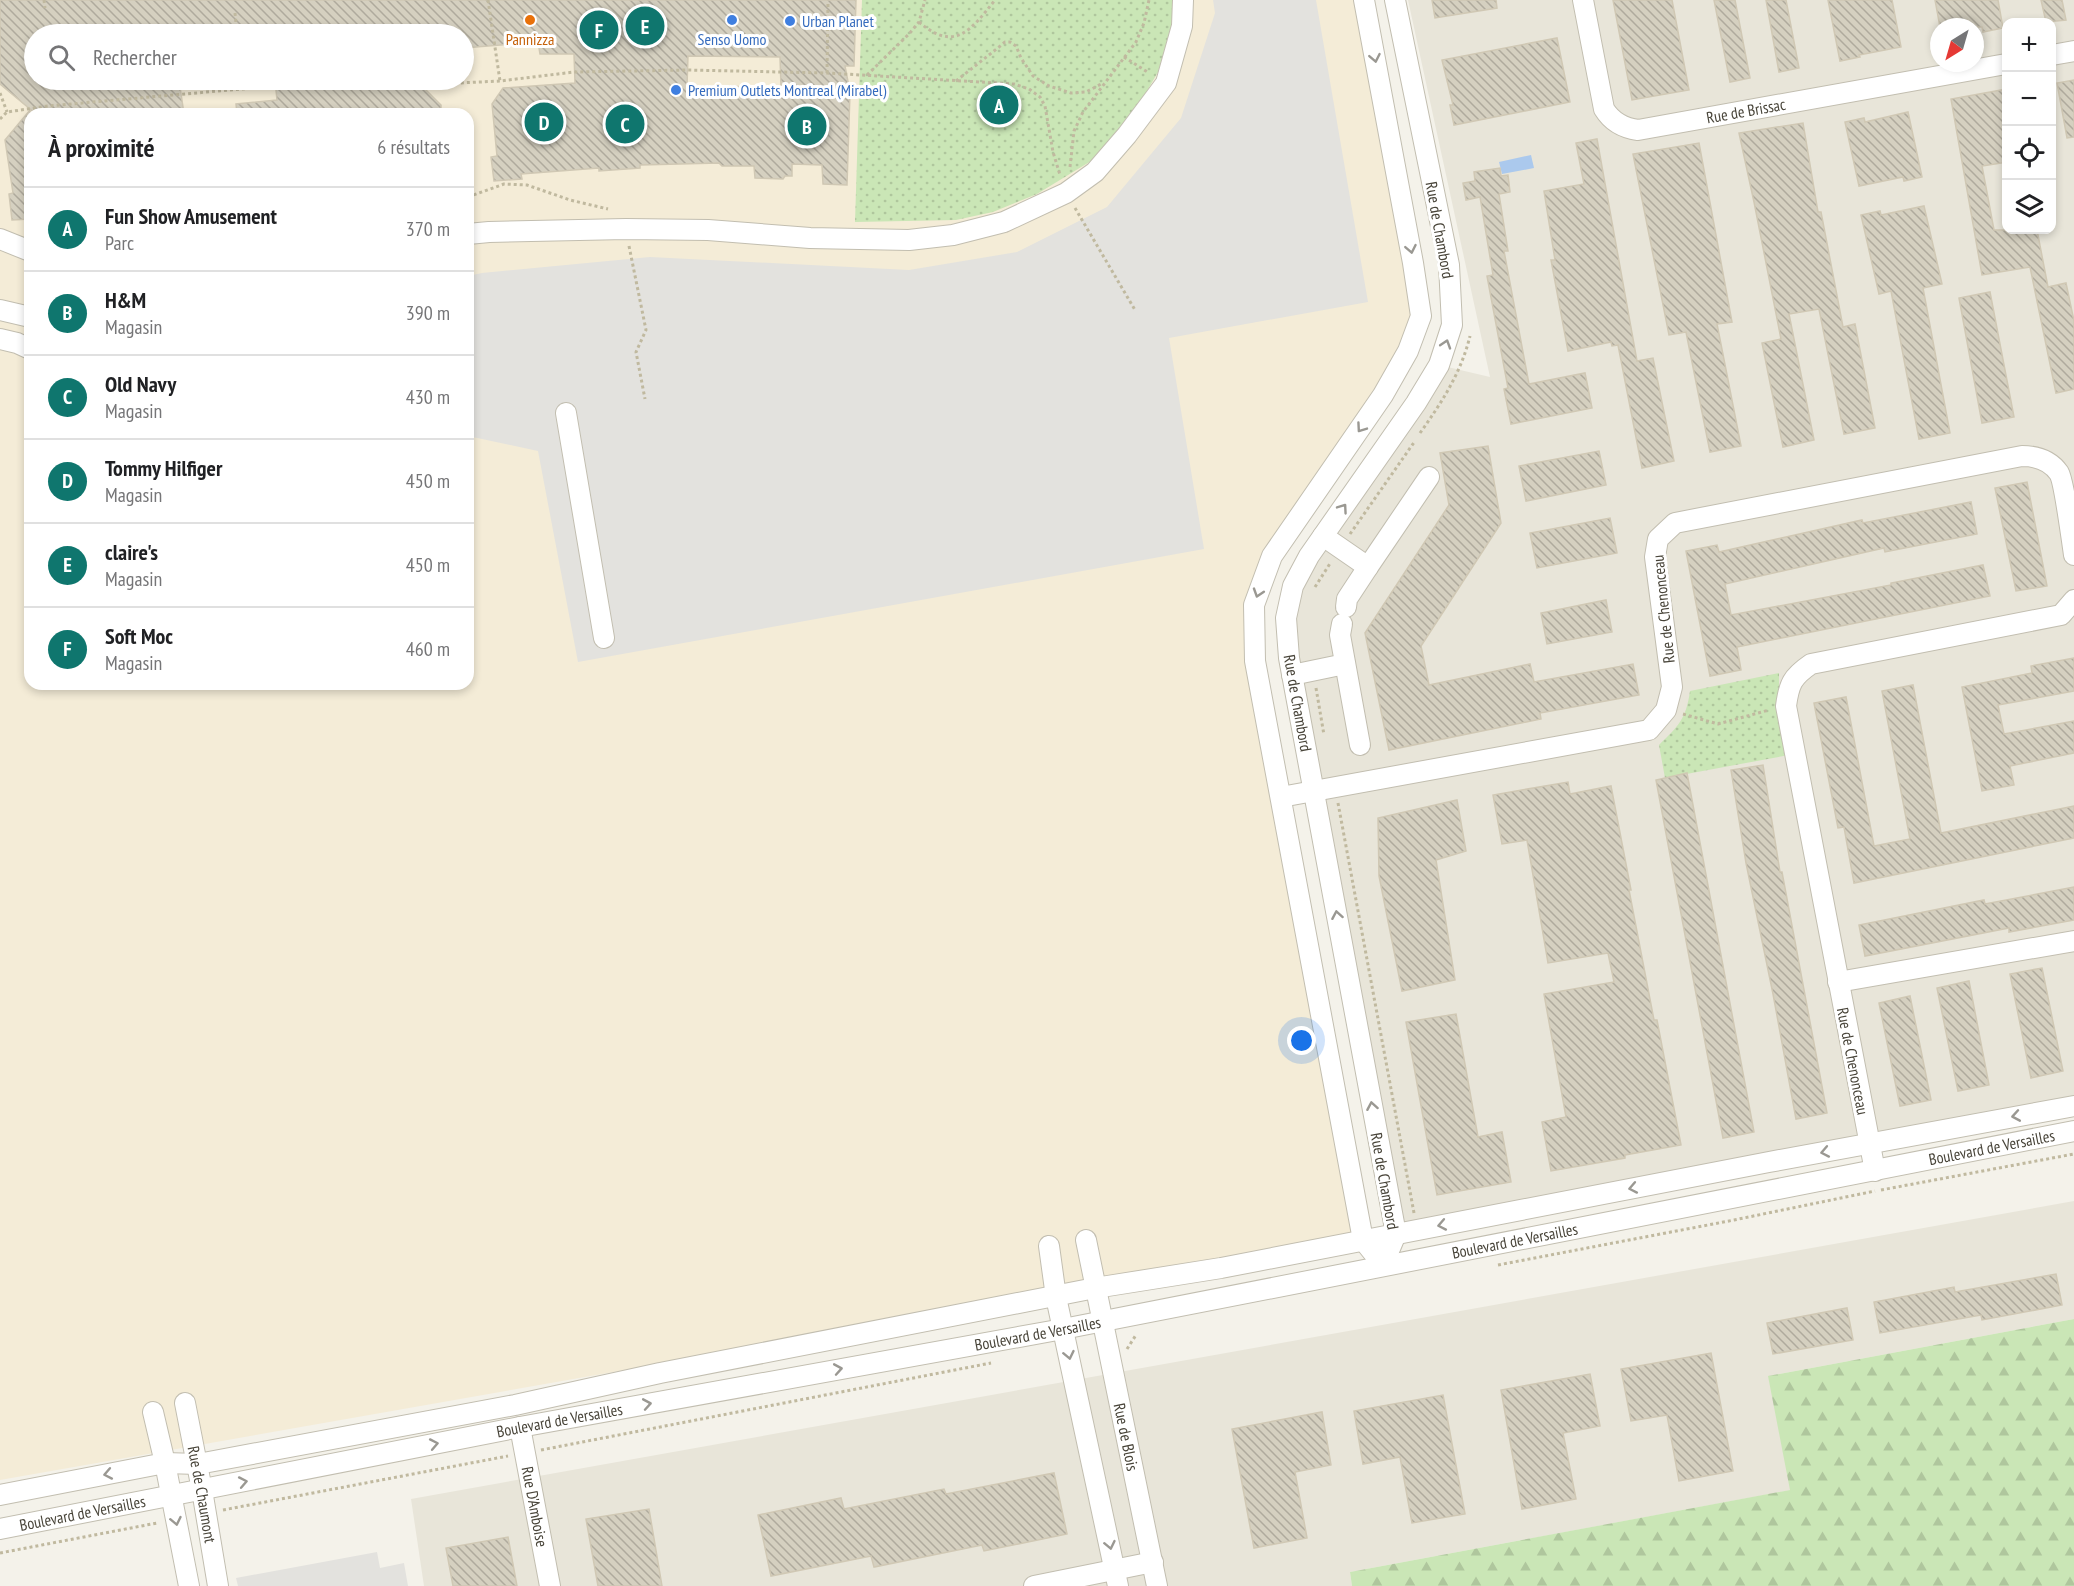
<!DOCTYPE html>
<html lang="fr">
<meta charset="utf-8">
<style>
:root{--surface:#fff;--page:#f6f6f6;--text:#202124;--muted:#757577;--line:#e0e0e0;--accent:#0f766e}
body{margin:0;font-family:"PT Sans Narrow",sans-serif;background:var(--page);color:var(--text)}
.controls{position:absolute;right:18px;top:18px;display:grid;overflow:hidden;border-radius:12px;box-shadow:0 3px 9px #0003}
.controls button{width:54px;height:54px;display:grid;place-items:center;padding:0;border:0;border-bottom:2px solid var(--line);background:var(--surface);color:var(--text);font:30px sans-serif}
.compass{position:absolute;left:1930px;top:18px;width:54px;height:54px;border-radius:50%;background:var(--surface);box-shadow:0 3px 9px #0003;rotate:217deg}
.you{position:absolute;left:1302px;top:1041px;width:21px;height:21px;margin:-15px;border:4px solid #fff;border-radius:50%;background:#1a73e8;box-shadow:0 0 0 9px #1a73e833}
.badge{display:grid;place-items:center;width:39px;height:39px;border-radius:50%;background:var(--accent);color:#fff;font-size:20px;font-weight:700}
.pin{position:absolute;translate:-50% -50%;border:3px solid #fff;box-shadow:0 2px 6px #0006}
.list{margin:0;padding:0;list-style:none}
h2{display:flex;justify-content:space-between;align-items:center;height:78px;margin:0;padding:0 24px;font-size:26px}
h2 small{font-size:20px;font-weight:400;color:var(--muted)}
.list li{display:grid;grid-template-columns:39px 1fr auto;gap:18px;align-items:center;box-sizing:border-box;height:84px;padding:0 24px;border-top:2px solid var(--line)}
.list b{display:block;font-size:22px;white-space:nowrap}
.list p{margin:0;font-size:20px;white-space:nowrap;color:var(--muted)}
.list em{font-size:20px;font-style:normal;color:var(--muted)}
.icon{flex:none;width:33px;height:33px;fill:none;stroke:currentColor;stroke-width:2;stroke-linecap:round;stroke-linejoin:round}
.map{position:relative;flex:none;width:2074px;height:1586px;overflow:hidden}
.search{position:absolute;background:var(--surface);box-shadow:0 3px 9px #0003;left:24px;top:24px;width:450px;height:66px;display:flex;align-items:center;gap:15px;box-sizing:border-box;padding:0 21px;border-radius:33px;color:var(--muted);font-size:22px}
.panel{position:absolute;background:var(--surface);box-shadow:0 3px 9px #0003;left:24px;top:108px;width:450px;height:582px;border-radius:18px}
.map>svg:first-child{display:block}
.residential{fill:#e8e5d9;fill-rule:evenodd}
.commercial{fill:#f4ecd7;fill-rule:evenodd}
.forest{fill:url(#forest-firs)}
.park{fill:url(#park-dots)}
.parking{fill:#e3e2de}
.water{fill:#abc9ed}
.building{fill:url(#building-back-hatch);stroke:#d0c8b4;stroke-width:1.5;fill-rule:evenodd}
.lines{fill:none;stroke-linecap:round;stroke-linejoin:round}
.minor-casing{stroke:#c2beb0;stroke-width:22}
.path{stroke:#c0b99f;stroke-width:3;stroke-dasharray:3 3;stroke-linecap:butt}
.minor{stroke:#fff;stroke-width:20}
.oneway{stroke:#9a9892}
.food-dot{fill:#e8710a;stroke:#fff;stroke-width:2}
.shop-dot{fill:#3f7fe0;stroke:#fff;stroke-width:2}
.labels{text-anchor:middle;dominant-baseline:central;stroke-width:6;stroke-linejoin:round;paint-order:stroke}
.shop-label{font-size:16px;fill:#366cbe;stroke:#fff;text-anchor:start}
.food-label{font-size:16px;fill:#c56008;stroke:#fff}
.street-label{font-size:16px;fill:#484439;stroke:#fff}
</style>
<div class="map">
<svg width="2074" height="1586" viewBox="0 0 2074 1586">
<defs>
<pattern id="forest-firs" width="22" height="20" patternUnits="userSpaceOnUse" patternTransform="scale(1.5)"><rect width="22" height="20" fill="#cae6b6"/><path d="M5 1l3.5 6h-7zM16 11l3.5 6h-7z" fill="#afc69d"/></pattern>
<pattern id="park-dots" width="8" height="8" patternUnits="userSpaceOnUse" patternTransform="scale(1.5)"><rect width="8" height="8" fill="#cae6b6"/><path d="M2 2h.1M6 6h.1" fill="none" stroke="#afc69d" stroke-width="1.8" stroke-linecap="round"/></pattern>
<pattern id="building-back-hatch" width="6" height="6" patternUnits="userSpaceOnUse" patternTransform="scale(1.5)"><rect width="6" height="6" fill="#d5d0c0"/><path d="M-1 5l2 2M0 0l6 6M5-1l2 2" fill="none" stroke="#afaa9d"/></pattern>
</defs>
<rect width="100%" height="100%" fill="#f4f2ea"/>
<g class="residential">
<path d="M1408,0H2074V1106L1396,1234L1289,658L1293,586L1439,365L1490,377ZM2006,22H2052V230H2006ZM1939,27H1975V63H1939Z"/>
<path d="M2074,1201V1319L1769,1376L1791,1490L1350,1572L1352,1586H424L411,1499Z"/>
</g>
<path class="commercial" d="M0,0H1364L1421,316L1264,575L1255,661L1363,1240L0,1480ZM34,34H464V80H34ZM30,114H468V684H30Z"/>
<path class="forest" d="M2074,1319V1586H1352L1350,1572L1790,1490L1768,1376Z"/>
<g class="park">
<path d="M862,0H1174L1171,27L1158,72L1130,120L1096,158L1037,194L993,212L956,220L855,222Z"/>
<path d="M1779,673V704L1789,755L1665,778L1659,745C1678,726 1686,720 1690,691Z"/>
</g>
<g class="parking">
<path d="M1213,0H1316L1368,302L1169,338L1204,549L578,662L538,451L468,436V276L482,273L650,257L909,270L1017,252L1107,207L1181,118L1215,13Z"/>
<path d="M377,1552L380,1568L404,1563L408,1586H238L236,1578Z"/>
</g>
<path class="water" d="M1531,155L1534,168L1502,174L1499,162Z"/>
<g class="building">
<path d="M0,0H856L854,66H845L850,92L847,185L823,184L822,165L792,164V176H785L783,179L755,178L754,166H722L719,163L640,165V168L599,171V168L521,174L522,179L494,181L491,157L497,156L492,104L503,88L575,83L574,54H540L538,42L464,48V34H34V80H179L184,114H36L0,84ZM688,56L780,57L781,87L687,86Z"/>
<path d="M1432,0H1496L1497,8L1435,18Z"/>
<path d="M1613,0H1672L1689,90L1632,100Z"/>
<path d="M1714,0H1735L1750,78L1730,82Z"/>
<path d="M1766,0H1786L1799,68L1779,72Z"/>
<path d="M1828,0H1892L1901,47L1859,55L1860,57L1840,61Z"/>
<path d="M1935,0H1998L2003,28L1983,32L1982,27H1940Z"/>
<path d="M2041,0H2062L2066,20L2046,22Z"/>
<path d="M1557,38L1570,102L1454,125L1450,105H1453L1442,60Z"/>
<path d="M275,80H383L384,87H423L441,105V114H237L236,104L277,100Z"/>
<path d="M2074,80V137L2067,138L2057,83Z"/>
<path d="M2007,89V162L1982,166L1994,230H2037L2048,287L2066,283L2074,321V389L2056,393L2030,267L1982,275L1951,99Z"/>
<path d="M30,110V219L12,220L9,194L13,193L5,140Z"/>
<path d="M1908,112L1922,177L1904,181L1903,177L1859,186L1845,122L1864,118L1865,122Z"/>
<path d="M1803,123L1818,212H1821L1843,327L1855,324L1875,428L1844,434L1819,309L1789,314L1814,440L1783,447L1762,343L1781,339L1754,202L1739,133Z"/>
<path d="M1597,139L1637,361L1653,358L1674,461L1642,468L1618,345L1612,346L1611,342L1568,351L1551,260H1555L1544,191L1584,184L1576,143Z"/>
<path d="M1699,143L1732,322L1717,324L1741,446L1710,452L1686,332L1669,335L1633,154Z"/>
<path d="M1500,168L1501,176L1508,175L1510,192L1499,194L1508,251H1504L1529,384L1585,373L1592,408L1511,424L1504,389L1508,388L1487,276L1493,275L1480,197L1466,200L1463,183L1475,181L1474,172Z"/>
<path d="M1924,206L1942,284L1923,288L1950,433L1919,439L1891,291L1879,294L1861,215L1880,211L1881,215Z"/>
<path d="M1990,292L2014,417L1982,423L1959,298Z"/>
<path d="M1488,446L1501,523L1421,646L1429,685L1530,664L1534,682L1633,664L1639,695L1540,713L1541,719L1389,750L1365,633L1449,505L1440,453Z"/>
<path d="M1599,451L1606,485L1526,501L1519,466Z"/>
<path d="M2027,482L2047,586L2016,591L1995,488Z"/>
<path d="M1971,502L1977,534L1885,552L1884,548L1725,584L1731,615L1891,585V583L1983,565L1990,596L1737,647L1741,670L1710,676L1686,551L1717,545L1719,552L1862,520L1863,523Z"/>
<path d="M1610,518L1617,553L1537,568L1530,533Z"/>
<path d="M1606,600L1612,632L1547,644L1541,613Z"/>
<path d="M2074,658V691L1998,705L2004,734L2074,721V753L2010,766L2014,785L1982,791L1962,687L2032,673L2031,666Z"/>
<path d="M1913,685L1941,833L2074,806V838L1854,883L1844,827L1838,828L1814,703L1846,697L1874,846L1910,839L1882,691Z"/>
<path d="M1763,765L1780,872H1782L1827,1113L1796,1119L1773,994L1746,863L1731,770Z"/>
<path d="M1687,773L1754,1132L1723,1138L1656,780Z"/>
<path d="M1568,782L1570,794L1611,786L1631,890H1629L1654,1020H1657L1681,1145L1625,1155V1158L1551,1171L1542,1122L1566,1117L1544,994L1614,982L1608,953L1548,963L1527,840L1502,844L1493,795Z"/>
<path d="M1457,800L1466,851L1436,860L1455,980L1402,991L1379,876L1378,818Z"/>
<path d="M2074,887V920L2009,932V928L1865,956L1859,925L1984,900L1985,904Z"/>
<path d="M2042,968L2063,1071L2031,1078L2010,974Z"/>
<path d="M1969,981L1989,1085L1958,1091L1937,988Z"/>
<path d="M1910,996L1931,1100L1900,1106L1879,1003Z"/>
<path d="M1456,1014L1478,1137L1502,1132L1511,1182L1437,1195L1406,1022Z"/>
<path d="M2056,1274L2062,1305L1982,1320L1981,1315L1880,1333L1874,1302L1954,1287L1955,1292Z"/>
<path d="M1847,1308L1853,1340L1773,1354L1767,1323Z"/>
<path d="M1711,1353L1733,1471L1679,1481L1667,1415L1631,1421L1621,1369Z"/>
<path d="M1590,1374L1600,1426L1563,1433L1576,1499L1522,1509L1501,1390Z"/>
<path d="M1443,1395L1465,1514L1412,1523L1400,1457L1363,1464L1354,1411Z"/>
<path d="M1322,1412L1331,1465L1295,1472L1307,1538L1254,1548L1232,1429Z"/>
<path d="M1054,1473L1067,1534L984,1551L982,1545L874,1567L871,1556L771,1576L758,1515L841,1498L844,1509L944,1489L946,1494Z"/>
<path d="M649,1509L662,1586H598L586,1519Z"/>
<path d="M508,1537L517,1586H453L446,1548Z"/>
</g>
<g class="lines">
<g class="minor-casing">
<g id="minor">
<path d="M1364,0L1413,263L1421,316L1408,351L1383,395L1272,556L1254,605L1255,661L1363,1240L1383,1265L1396,1234L1289,658L1286,618L1293,586L1309,556L1416,403L1439,365L1452,325L1449,265L1395,0"/>
<path id="s1" d="M1583,0L1604,109C1612,122 1623,128 1638,130L2006,64"/>
<path d="M2052,55L2074,51"/>
<path d="M468,234L489,232L626,229L708,230L810,238L909,240L953,235L1004,222L1066,193L1095,172L1127,135L1166,83L1182,26L1183,0"/>
<path d="M0,239L30,251"/>
<path d="M0,310L30,317"/>
<path d="M0,339L17,343L30,349"/>
<path d="M566,413L604,638"/>
<path d="M1323,536L1368,567L1429,477"/>
<path d="M1346,607L1347,599L1368,567"/>
<path d="M1342,624L1340,635L1360,745"/>
<path d="M1292,675L1345,664"/>
<path d="M1281,797L1649,730L1666,710L1672,687L1655,557L1658,539L1675,523L2022,456C2036,456 2050,460 2059,473C2064,481 2072,541 2074,555"/>
<path d="M1838,982L2074,941"/>
<path d="M1875,1171L1786,706C1789,684 1792,677 1811,664L2061,615L2074,600"/>
<path id="s2" d="M1086,1240L1157,1586"/>
<path d="M1049,1246L1056,1297L1118,1586"/>
<path id="s3" d="M185,1403L202,1490L218,1586"/>
<path d="M153,1412L165,1463L189,1586"/>
<path id="s4" d="M520,1427L550,1586"/>
<path d="M0,1495L165,1463L198,1464L515,1405L660,1373L1095,1288L1221,1268L1769,1162L2074,1106"/>
<path id="s5" d="M0,1529L520,1427L1063,1329L2074,1131"/>
<path d="M1034,1586L1153,1562"/>
</g>
</g>
<g class="path">
<path d="M44,0L45,8"/>
<path d="M488,0L500,81"/>
<path d="M235,13L237,34"/>
<path d="M919,22C955,53 971,30 995,0"/>
<path d="M1124,57L1149,73"/>
<path d="M827,73L828,2"/>
<path d="M867,75L909,34L919,22L925,0"/>
<path d="M240,80L241,89"/>
<path d="M425,80L459,83L500,81L574,72L688,70L827,73L1014,84L1029,89L1040,97L1045,106L1053,152L1060,175"/>
<path d="M956,81L999,47L1005,42H1010L1016,46L1021,58L1033,76L1049,86L1071,93L1086,92L1103,83"/>
<path d="M0,93L7,112"/>
<path d="M0,119L7,112L48,106L344,80"/>
<path d="M1070,167L1074,131L1083,112L1136,42L1144,23L1149,0"/>
<path d="M468,197L504,184L527,185L570,200L608,209"/>
<path d="M1075,208L1135,310"/>
<path d="M629,246L646,330L636,352L645,399"/>
<path d="M1420,433C1442,402 1461,373 1470,336"/>
<path d="M1350,534L1415,441"/>
<path d="M1315,587L1331,562"/>
<path d="M1316,688L1324,735"/>
<path d="M1683,714L1718,724L1769,710"/>
<path d="M1338,803L1414,1213"/>
<path d="M1881,1190L2074,1154"/>
<path d="M1498,1265L1734,1220L1875,1191"/>
<path d="M1127,1349L1136,1335"/>
<path d="M541,1450L991,1363"/>
<path d="M223,1510L508,1456"/>
<path d="M0,1553L157,1523"/>
</g>
<use href="#minor" class="minor"/>
</g>
<defs><path id="oneway-chevron" d="M-2-3.5L2.5 0L-2 3.5" fill="none" stroke-width="1.6" stroke-linecap="round" stroke-linejoin="round" transform="scale(1.5)"/></defs>
<g class="oneway">
<use href="#oneway-chevron" transform="translate(1375 58) rotate(79)"/>
<use href="#oneway-chevron" transform="translate(1411 249) rotate(79)"/>
<use href="#oneway-chevron" transform="translate(1446 344) rotate(-72)"/>
<use href="#oneway-chevron" transform="translate(1361 428) rotate(125)"/>
<use href="#oneway-chevron" transform="translate(1343 508) rotate(-55)"/>
<use href="#oneway-chevron" transform="translate(1258 593) rotate(108)"/>
<use href="#oneway-chevron" transform="translate(1337 915) rotate(-100)"/>
<use href="#oneway-chevron" transform="translate(1372 1106) rotate(-100)"/>
<use href="#oneway-chevron" transform="translate(2016 1116) rotate(170)"/>
<use href="#oneway-chevron" transform="translate(1825 1152) rotate(169)"/>
<use href="#oneway-chevron" transform="translate(1633 1188) rotate(169)"/>
<use href="#oneway-chevron" transform="translate(1442 1225) rotate(169)"/>
<use href="#oneway-chevron" transform="translate(1069 1355) rotate(78)"/>
<use href="#oneway-chevron" transform="translate(838 1369) rotate(-10)"/>
<use href="#oneway-chevron" transform="translate(647 1404) rotate(-10)"/>
<use href="#oneway-chevron" transform="translate(434 1444) rotate(-11)"/>
<use href="#oneway-chevron" transform="translate(108 1474) rotate(169)"/>
<use href="#oneway-chevron" transform="translate(243 1482) rotate(-11)"/>
<use href="#oneway-chevron" transform="translate(176 1521) rotate(78)"/>
<use href="#oneway-chevron" transform="translate(1110 1545) rotate(78)"/>
</g>
<circle class="food-dot" cx="530" cy="20" r="6"/>
<g class="shop-dot">
<circle cx="732" cy="20" r="6"/>
<circle cx="790" cy="21" r="6"/>
<circle cx="676" cy="90" r="6"/>
</g>
<g class="labels">
<g class="shop-label">
<text x="802" y="21">Urban Planet</text>
<text x="732" y="39" text-anchor="middle">Senso Uomo</text>
<text x="688" y="90">Premium Outlets Montreal (Mirabel)</text>
</g>
<g class="food-label">
<text x="530" y="39">Pannizza</text>
</g>
<g class="street-label">
<text stroke="none"><textPath href="#s1" startOffset="262">Rue de Brissac</textPath></text>
<text transform="translate(1440 230) rotate(80)">Rue de Chambord</text>
<text transform="translate(1663 609) rotate(-96)">Rue de Chenonceau</text>
<text transform="translate(1298 703) rotate(80)">Rue de Chambord</text>
<text transform="translate(1853 1061) rotate(79)">Rue de Chenonceau</text>
<text stroke="none"><textPath href="#s5" startOffset="2028">Boulevard de Versailles</textPath></text>
<text transform="translate(1385 1181) rotate(80)">Rue de Chambord</text>
<text stroke="none"><textPath href="#s5" startOffset="1542">Boulevard de Versailles</textPath></text>
<text stroke="none"><textPath href="#s5" startOffset="1056">Boulevard de Versailles</textPath></text>
<text stroke="none"><textPath href="#s5" startOffset="570">Boulevard de Versailles</textPath></text>
<text stroke="none"><textPath href="#s2" startOffset="201">Rue de Blois</textPath></text>
<text stroke="none"><textPath href="#s3" startOffset="93">Rue de Chaumont</textPath></text>
<text stroke="none"><textPath href="#s4" startOffset="81">Rue D'Amboise</textPath></text>
<text stroke="none"><textPath href="#s5" startOffset="84">Boulevard de Versailles</textPath></text>
</g>
</g>
</svg>
<div class="controls">
<button>+</button>
<button>−</button>
<button><svg class="icon" aria-label="locate" viewBox="0 0 24 24"><circle cx="12" cy="12" r="6"/><path d="M12 2v4M12 18v4M2 12h4M18 12h4"/></svg></button>
<button><svg class="icon" aria-label="layers" viewBox="0 0 24 24"><path d="M12 4l9 5-9 5-9-5zM3 14l9 5 9-5"/></svg></button>
</div>
<svg class="compass" viewBox="-18 -18 36 36"><path d="M0-13l5 13h-10z" fill="#e53935"/><path d="M0 13l5-13h-10z" fill="#757577"/></svg>
<div class="you"></div>
<div class="pin badge" style="left:999px;top:105px">A</div>
<div class="pin badge" style="left:807px;top:126px">B</div>
<div class="pin badge" style="left:625px;top:124px">C</div>
<div class="pin badge" style="left:544px;top:122px">D</div>
<div class="pin badge" style="left:645px;top:26px">E</div>
<div class="pin badge" style="left:599px;top:30px">F</div>
<div class="search"><svg class="icon" aria-label="search" viewBox="0 0 24 24"><circle cx="10" cy="10" r="6"/><path d="M15 15l6 6"/></svg>Rechercher</div>
<section class="panel">
<h2>À proximité<small>6 résultats</small></h2>
<ul class="list">
<li><span class="badge">A</span><div><b>Fun Show Amusement</b><p>Parc</p></div><em>370 m</em></li>
<li><span class="badge">B</span><div><b>H&amp;M</b><p>Magasin</p></div><em>390 m</em></li>
<li><span class="badge">C</span><div><b>Old Navy</b><p>Magasin</p></div><em>430 m</em></li>
<li><span class="badge">D</span><div><b>Tommy Hilfiger</b><p>Magasin</p></div><em>450 m</em></li>
<li><span class="badge">E</span><div><b>claire's</b><p>Magasin</p></div><em>450 m</em></li>
<li><span class="badge">F</span><div><b>Soft Moc</b><p>Magasin</p></div><em>460 m</em></li>
</ul>
</section>
</div>
